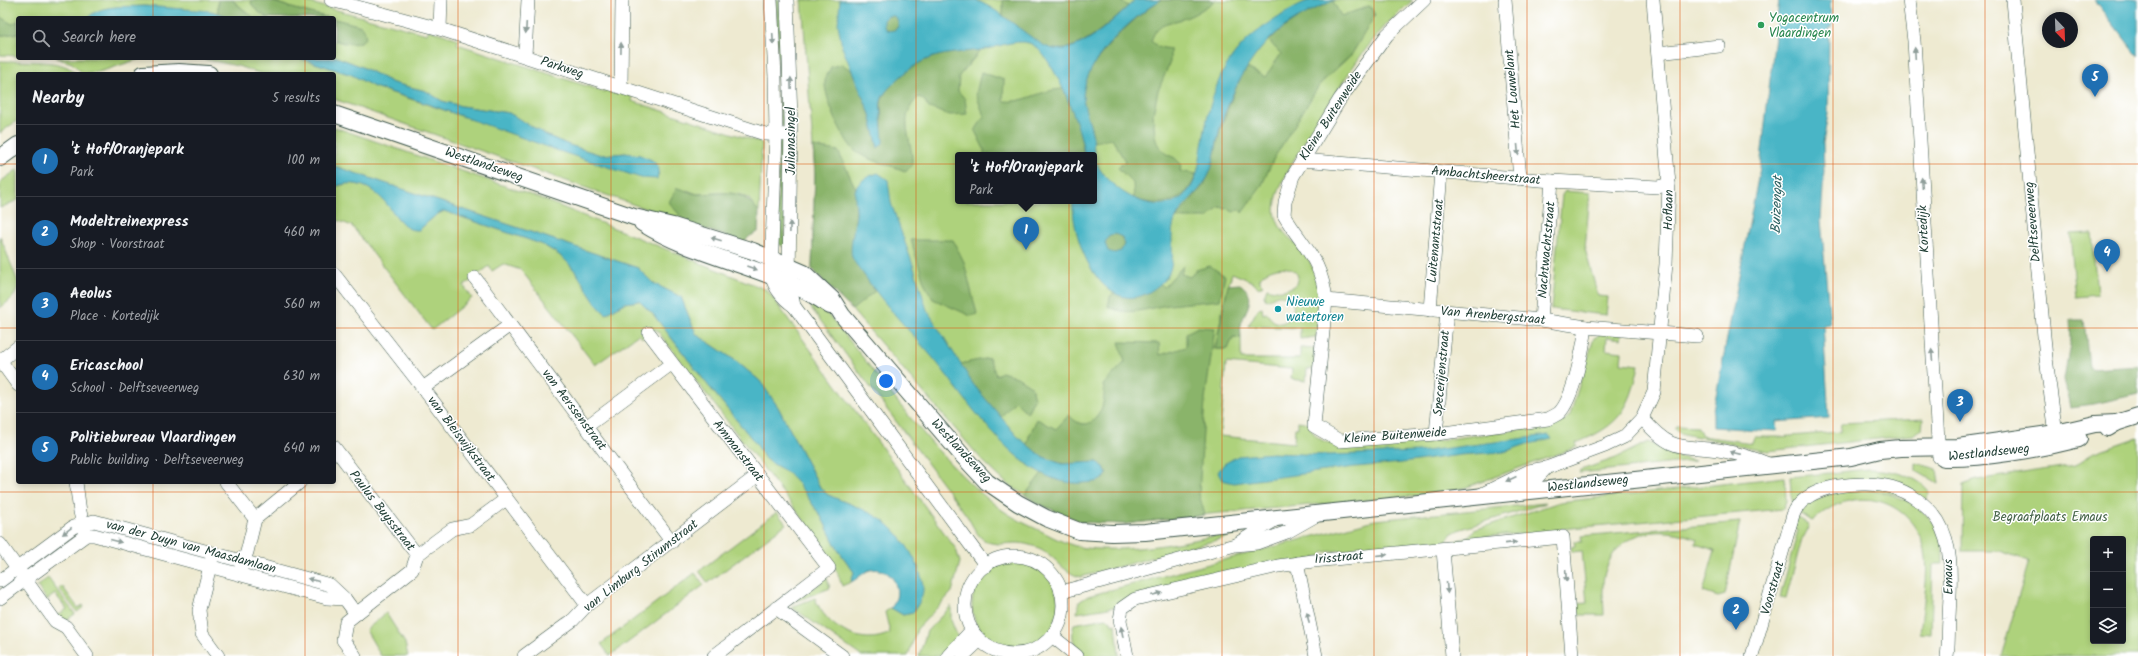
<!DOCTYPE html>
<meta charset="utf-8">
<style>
:root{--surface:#171b24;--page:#20242c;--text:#f1f3f6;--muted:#9ea1a6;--line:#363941;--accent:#1f6fb2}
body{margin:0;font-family:Kalam,sans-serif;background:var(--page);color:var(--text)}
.controls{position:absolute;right:12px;bottom:12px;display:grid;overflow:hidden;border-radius:4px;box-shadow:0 2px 6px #0003}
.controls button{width:36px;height:36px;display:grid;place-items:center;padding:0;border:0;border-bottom:1px solid var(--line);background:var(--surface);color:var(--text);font:20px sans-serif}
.compass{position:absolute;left:2042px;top:12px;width:36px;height:36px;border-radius:50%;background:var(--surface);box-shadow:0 2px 6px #0003;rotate:157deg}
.you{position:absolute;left:886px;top:381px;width:14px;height:14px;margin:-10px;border:3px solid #fff;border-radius:50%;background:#1a73e8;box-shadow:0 0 0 6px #1a73e833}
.badge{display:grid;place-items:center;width:26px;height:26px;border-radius:50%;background:var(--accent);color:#fff;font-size:13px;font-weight:700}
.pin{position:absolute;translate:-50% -33px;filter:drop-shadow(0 1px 2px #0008)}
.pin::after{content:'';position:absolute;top:21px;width:14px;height:12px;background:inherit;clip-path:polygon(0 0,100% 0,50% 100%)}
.popup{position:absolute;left:955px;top:152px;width:142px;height:52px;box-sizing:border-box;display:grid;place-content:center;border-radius:4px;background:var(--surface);filter:drop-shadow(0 1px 3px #0005);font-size:13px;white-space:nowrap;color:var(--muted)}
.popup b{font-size:15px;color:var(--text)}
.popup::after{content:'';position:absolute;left:50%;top:100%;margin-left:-8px;border:8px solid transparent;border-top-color:var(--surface)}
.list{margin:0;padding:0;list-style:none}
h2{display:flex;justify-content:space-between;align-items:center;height:52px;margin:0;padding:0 16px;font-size:17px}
h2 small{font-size:13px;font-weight:400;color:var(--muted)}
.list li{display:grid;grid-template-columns:26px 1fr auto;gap:12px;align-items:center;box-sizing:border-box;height:72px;padding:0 16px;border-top:1px solid var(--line)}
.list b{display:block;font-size:15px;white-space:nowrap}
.list p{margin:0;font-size:13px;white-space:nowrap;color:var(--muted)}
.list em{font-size:13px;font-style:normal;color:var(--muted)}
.icon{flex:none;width:22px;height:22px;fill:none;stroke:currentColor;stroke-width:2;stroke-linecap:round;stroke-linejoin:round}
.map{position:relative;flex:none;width:2138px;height:656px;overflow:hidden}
.search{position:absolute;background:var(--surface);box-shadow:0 2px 6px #0003;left:16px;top:16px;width:320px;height:44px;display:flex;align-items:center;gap:10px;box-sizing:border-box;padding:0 14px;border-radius:4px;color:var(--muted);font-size:15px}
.panel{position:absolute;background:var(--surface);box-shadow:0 2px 6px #0003;left:16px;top:72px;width:320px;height:412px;border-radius:4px}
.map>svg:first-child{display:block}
.green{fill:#aed27b;stroke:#668858;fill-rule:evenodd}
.forest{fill:#8ab46b;stroke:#547850}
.water{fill:#4ab5c6;stroke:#34797d;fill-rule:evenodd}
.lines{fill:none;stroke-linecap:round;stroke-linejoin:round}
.minor-casing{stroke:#3e574c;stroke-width:14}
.major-casing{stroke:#3e574c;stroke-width:18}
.minor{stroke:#fff;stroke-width:13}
.major{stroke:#fff;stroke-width:16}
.oneway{fill:#8f9e9a}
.grid{fill:none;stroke:#de580e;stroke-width:1;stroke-opacity:0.55}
.leisure-dot{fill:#2e9e5b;stroke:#fff;stroke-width:1.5}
.culture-dot{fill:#0f9aa8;stroke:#fff;stroke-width:1.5}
.labels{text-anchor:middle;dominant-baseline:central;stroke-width:3;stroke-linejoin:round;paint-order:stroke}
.leisure-label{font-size:13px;fill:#27864d;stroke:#fff;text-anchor:start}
.street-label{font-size:13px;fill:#1f3d34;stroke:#fff}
.culture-label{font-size:13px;fill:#0d838f;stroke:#fff;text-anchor:start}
.park-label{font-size:13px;fill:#436246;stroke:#fff}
.water-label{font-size:14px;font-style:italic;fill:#2c6160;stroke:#fff}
</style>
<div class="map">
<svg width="2138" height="656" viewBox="0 0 2138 656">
<rect width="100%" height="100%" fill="#fff"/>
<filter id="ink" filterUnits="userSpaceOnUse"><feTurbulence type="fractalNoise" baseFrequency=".025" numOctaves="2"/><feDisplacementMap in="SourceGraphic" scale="8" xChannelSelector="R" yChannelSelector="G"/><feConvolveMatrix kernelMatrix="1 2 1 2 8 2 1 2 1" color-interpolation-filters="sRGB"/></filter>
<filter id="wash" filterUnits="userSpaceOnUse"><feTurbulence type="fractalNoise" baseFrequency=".012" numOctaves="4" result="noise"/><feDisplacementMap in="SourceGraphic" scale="16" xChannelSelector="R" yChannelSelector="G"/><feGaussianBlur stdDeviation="0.9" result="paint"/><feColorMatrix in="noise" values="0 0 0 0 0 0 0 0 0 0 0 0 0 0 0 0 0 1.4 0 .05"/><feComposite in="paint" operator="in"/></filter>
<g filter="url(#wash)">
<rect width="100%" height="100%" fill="#eeead1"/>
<g class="green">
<path d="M0,0H218V13L144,6L111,8L98,11L88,18H18V56L0,55Z"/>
<path d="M232,0H252L251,3L257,11L268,18H254Z"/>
<path d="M272,0H299L427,34L429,30L459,39L457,44L605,92L606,88L633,97L632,101L762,143L759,212L749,199L741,195L721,193L697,194L687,190L686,223L334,99V74H262L238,66L199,58H299L352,75L374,87L474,120L659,175L656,164L626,153L601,155L569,145L548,136L509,113L461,106L442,101L426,91L393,83L360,66L334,56V40L344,43L361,26L291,8Z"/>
<path d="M802,0H1413C1404,8 1395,16 1386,25C1361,52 1341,85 1321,116C1308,137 1294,157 1284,179C1278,190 1272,208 1277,220C1281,233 1293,240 1302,250C1323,275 1319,308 1316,337L1300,339V328L1248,326L1258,309L1262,308L1263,314L1267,313C1283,342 1309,299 1281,295C1275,294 1272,299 1266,300L1264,296L1267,288C1278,292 1287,291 1296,284L1298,276C1291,262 1268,267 1260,278V282L1263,285L1259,288L1251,281L1232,273L1224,302L1215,349H1228L1233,337L1241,338V359H1300V348L1315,349L1316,351L1314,369H1307L1306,381L1291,379L1292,369L1226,363L1220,436L1294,443L1295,428H1298V421L1309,423C1313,437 1322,443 1337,444L1433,441L1551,425L1564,421L1570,415L1594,338L1603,333L1622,334L1621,339L1607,337L1606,350L1622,352L1621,363L1639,365C1630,410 1619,426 1576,443L1577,447L1464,488L1425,495L1209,514L1194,517L1124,524L1081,522L1037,503L1005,482L983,461L852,310L812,269L815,174ZM958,155H1094V201H958Z"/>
<path d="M56,58H144C125,62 101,74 83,74L72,63Z"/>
<path d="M0,61C18,62 67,58 76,74H18V120L0,133Z"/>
<path d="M334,127L537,197L767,290L956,549L960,562L952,592L917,629L908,656H861L793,608L794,606L815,598C825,627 861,648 890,633L885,612L891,608L903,615L913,613L919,603L886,523L828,495L821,489L778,407L760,381L736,361L696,334L681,297L653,283L638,268L334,166Z"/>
<path d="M18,169V200L0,208V182Z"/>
<path d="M350,183L365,186L372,190L386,202L399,220L419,230L436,215L444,211L541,244C552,250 561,255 569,264C584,279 589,300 606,314L624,303L639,301L653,314L707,384L757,445L765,459L787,472L800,486L822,518L838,550L854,572L851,582L842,586L838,574L823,545L656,329L642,338L639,334L595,365L521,270L503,264L492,271L489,266L464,286L472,298L432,330L352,226L334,219V187Z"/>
<path d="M1565,191L1590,193L1585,249L1598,296L1608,297L1606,315L1551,309L1562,195Z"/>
<path d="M2092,233L2097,295L2076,297L2070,234Z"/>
<path d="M0,236L18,282C18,296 10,300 0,308Z"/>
<path d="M814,305L820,308L832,319C883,380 934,458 998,507C1011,517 1028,525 1043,532C1056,539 1071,546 1085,548C1134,553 1185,542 1233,532L1235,535L1081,577C1064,574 1056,557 1041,549C1035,546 1023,543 1017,543C1007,543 995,546 986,541C977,537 972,524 967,516L811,308Z"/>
<path d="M1923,419L1922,429L1913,435L1768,451L1679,433L1675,428L1677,426L1698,427L1702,436L1752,443L1754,437H1778L1840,432L1841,423Z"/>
<path d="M2138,437V656H2001L2029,561L2000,551H1962L1963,485L1977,480L2075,465L2095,452ZM2093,539H2123V641H2093Z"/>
<path d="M1648,442L1674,455L1695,461L1579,473L1581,470L1616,458Z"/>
<path d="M1916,463L1937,469L1939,484L1916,471Z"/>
<path d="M1869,469C1889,470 1919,475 1930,493L1926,500L1832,482C1814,484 1805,494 1792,506L1790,477Z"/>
<path d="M1785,477L1786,501L1783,509L1561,529L1544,536L1524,538L1518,534L1476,537V542H1451L1468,537L1474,530L1560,502Z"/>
<path d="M1860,490C1895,491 1932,505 1942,543C1943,549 1943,557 1943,564H1933L1931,634L1920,633C1922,611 1930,572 1925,551C1912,497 1853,483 1814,520L1811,521L1799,513C1816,493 1835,493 1860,490Z"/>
<path d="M1546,503L1458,530L1451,534L1444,545L1436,546L1435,542L1324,552L1320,557L1120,602L1115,607L1077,613L1079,602L1088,596L1375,520Z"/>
<path d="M777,512L786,524L708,583L699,571Z"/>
<path d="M1797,517L1808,524L1809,527L1801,542L1786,598L1780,597L1798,530L1794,529Z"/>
<path d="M1740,522L1725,595L1718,597L1703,592L1715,550L1695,544L1697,539C1660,525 1618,529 1605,572C1601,585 1604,602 1604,615H1578L1577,604L1587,603L1582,551L1572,552L1571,547L1575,546L1574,542H1582L1581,536Z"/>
<circle cx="1015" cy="605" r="43"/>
<path d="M695,573L704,585L610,656L601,644Z"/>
<path d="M48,578L75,614L65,621L57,616L67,609L55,594L47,600L37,586Z"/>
<path d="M827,578L830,588L792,603Z"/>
<path d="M62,586L78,608L83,605L84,607L77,612L59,589Z"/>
<path d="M951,606V620L958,638L942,656H919L927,631Z"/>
<path d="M386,613L405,643L408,656H381L366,630Z"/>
<path d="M1106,618L1111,621L1112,625L1116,624L1119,656H1084C1073,645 1071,639 1074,624Z"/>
</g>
<g class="forest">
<path d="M218,0H232L254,18H233L218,13Z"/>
<path d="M252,0C271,0 274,2 292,8C314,15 338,19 361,26L364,29L366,37C358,48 345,43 334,40V18H268L257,11L251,3Z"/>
<path d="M775,0H784L787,125L784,127L781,125Z"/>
<path d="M1003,0H1120L1128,6C1111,22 1074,57 1049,48C1033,42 1018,26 1003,16Z"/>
<path d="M1160,0H1214L1212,3C1204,8 1196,14 1188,17C1170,25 1159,18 1151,41L1158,47L1170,49V62L1158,91L1153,114L1155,136L1158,145L1166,154L1175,158L1181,164L1180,171L1196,174C1188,203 1160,208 1134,199L1133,183L1118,168L1125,161L1112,139L1093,142C1093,126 1083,112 1083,96C1082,63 1134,18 1160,0Z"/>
<path d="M1333,1L1341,16L1370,6L1375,15L1352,54L1320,84L1274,158L1261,187L1242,213L1240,209L1233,212L1227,208L1219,207L1208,218H1176L1204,185L1211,169L1220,130L1238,82L1247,68L1265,77L1281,54L1269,41C1284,23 1312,10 1333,1Z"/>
<circle cx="891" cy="23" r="8"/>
<path d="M0,17L12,24L18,21V33L0,36Z"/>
<path d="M981,50L959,76L958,91L965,99L967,114L950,115L929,108L924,100L919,97C895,117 914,140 912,166L905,171C890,165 872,161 858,153C845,146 824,97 825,82C825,77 829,72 831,67L842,64L852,71L858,84L870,114L878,148L882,125L881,101L887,89L909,68L929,58L947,52Z"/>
<path d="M981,72L1004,80L1003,101C1025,104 1041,89 1063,89L1078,121L1084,155H984V149L975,131L984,116L976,94Z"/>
<path d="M779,139L787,140L785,247L776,243Z"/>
<path d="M813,147L838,151L856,189V213L852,256L875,291L852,310L812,269L815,174Z"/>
<path d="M677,188C684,189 692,194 698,194C727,194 739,186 759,212L758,232L750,236L744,242L686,223L669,202Z"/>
<circle cx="1114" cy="244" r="10"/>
<path d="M911,240H953L964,262L977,314L971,316L933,299L925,285Z"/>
<path d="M1184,265L1181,274L1190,277L1196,270L1210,266L1225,276L1220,300C1203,302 1186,303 1169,305C1145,308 1133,317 1108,307L1110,297L1114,292L1122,296L1155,288L1160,283L1164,287Z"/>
<path d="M1240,284C1259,298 1245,308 1241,325C1240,329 1241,334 1241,338L1233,337L1228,349H1215L1228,285Z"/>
<path d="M2070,320H2084L2089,366L2091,369L2138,366V394L2094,404L2070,407L2064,379L2071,338Z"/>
<path d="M1198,327L1215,328L1205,400L1199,494L1205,515L1124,524L1081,522L1037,503L1025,495L1042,473L1056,479H1104L1107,474L1104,467L1097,462C1067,467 1052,465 1027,446L1029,436L1037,419L1056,429L1069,415C1090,440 1109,407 1103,385L1125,362L1119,342L1159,343L1160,355L1186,347V333Z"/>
<path d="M989,358L996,375L1002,372L1017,377L1031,386L1034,399L1027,413L1015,401L1000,418L973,384L960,364Z"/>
</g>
<g class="water">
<path d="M840,0H976C1002,11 1021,32 1045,46C1074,62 1115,18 1135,0H1160C1130,20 1086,58 1083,96C1084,110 1090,122 1093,137C1094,147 1093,157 1098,166C1114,195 1167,224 1191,187C1199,175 1200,155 1203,141C1212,87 1224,52 1271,22C1283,15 1295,5 1308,1C1315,0 1327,0 1335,0C1314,9 1289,21 1272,37C1246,62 1229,97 1219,131C1216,144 1215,157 1211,170C1203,191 1185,200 1176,218C1166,237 1180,263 1164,280C1111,335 1071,247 1073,201H1094V155H1084C1083,131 1052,50 1029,43C1014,39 996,48 981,50C942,55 926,52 895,82C890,87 883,93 881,101C879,108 883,134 883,143L878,148L870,114L842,47L838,24ZM888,16H894L898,21V27L894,30L888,31L884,26V20ZM1115,234L1122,237L1124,244L1121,251L1114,253L1108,251L1105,243L1108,237Z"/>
<path d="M1779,0H1832L1830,6L1832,28H1829L1828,114L1823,143L1824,172L1821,220L1830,324L1823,325L1829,418L1776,422L1777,431L1713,427V411L1760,168Z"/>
<path d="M2094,0H2138V56Z"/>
<path d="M144,6L211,11L233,18H88C99,4 128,7 144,6Z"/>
<path d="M334,56L360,66L393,83L426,91L442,101L461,106L509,113L548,136L569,145L601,155L626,153L640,155L652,160L656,164L659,169L657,179L641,178L559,151L425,103L374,87L352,75L299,58H334Z"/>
<path d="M334,166L638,268L653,283L681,297L696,334L736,361L760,381L778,407L821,489L828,495C847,503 869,510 886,523C903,536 924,568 923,591C922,599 917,606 913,613L903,615L891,608C905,591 892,565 870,570C863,572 858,579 851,582L854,572L838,550L822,518L800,486L787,472L765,459L757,445L707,384L653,314L639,301L624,303L606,314C589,300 584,279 569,264C561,255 552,250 541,244L444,211L436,215L419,230C416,230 412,230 410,229C403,226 397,217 392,211C378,191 359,177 334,187Z"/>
<path d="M878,173L888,180L891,203L914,268L927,310L973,384L1017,436L1041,456L1062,464L1097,462L1104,467L1107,474C1102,483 1093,482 1083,483C1021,488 968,400 933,358C910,331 884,305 864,275C860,269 854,263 852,257C849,249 855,224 856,215C857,207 853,195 856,188C861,179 869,176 878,173Z"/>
<path d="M1549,435L1552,439L1524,445L1504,452L1460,455L1402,463L1355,467L1234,483L1222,480L1218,472L1224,464L1238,456L1272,453L1330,455L1418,452Z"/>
</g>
</g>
<g filter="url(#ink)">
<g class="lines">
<g class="minor-casing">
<g id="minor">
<path d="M331,0L440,29L765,134L791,135"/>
<path d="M771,0L775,77L776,134L771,275C775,289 782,298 794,306"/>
<path d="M787,0L791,120L789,282L794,306L986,566"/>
<path d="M1424,0L1387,35L1340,99L1293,176L1285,202L1284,215C1304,249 1321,258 1326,300L1314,426L1340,441L1436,434L1548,419C1552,417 1556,415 1559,413C1574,398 1583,348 1586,327"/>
<path d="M1505,0L1520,179"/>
<path d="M1909,0L1914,41L1939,457"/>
<path d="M2013,0L2046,358L2057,442"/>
<path d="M440,29L441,0"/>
<path d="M1658,53L1719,46"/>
<path d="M525,55L528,0"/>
<path d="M621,87L622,0"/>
<path d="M1302,160L1552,181L1658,187L1669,184"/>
<path d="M334,274L423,388L587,605"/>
<path d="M475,278L672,542"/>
<path d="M1326,300L1541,320L1586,327L1697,336"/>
<path d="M1430,310L1441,172"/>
<path d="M1541,320L1552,181"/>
<path d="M649,333L829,568L714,656"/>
<path d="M0,360L18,385"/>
<path d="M0,361L18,347"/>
<path d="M423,388L510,325"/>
<path d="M1642,418C1674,455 1681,444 1724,451C1740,454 1756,459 1771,465"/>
<path d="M586,427L671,364"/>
<path d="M1436,434L1447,312"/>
<path d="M334,447L417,555"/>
<path d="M76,482L80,512L85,531"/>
<path d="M226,482L255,519"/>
<path d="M1514,491L1534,481L1546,468"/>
<path d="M1480,495L1529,471L1546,468L1605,446L1624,437L1642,418L1654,392L1666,264L1669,184L1653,0"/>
<path d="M0,544L55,621L66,627L87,656"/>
<path d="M1237,544L1278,518"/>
<path d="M1443,550L1452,656"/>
<circle cx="1014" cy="605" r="49"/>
<path d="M212,558L199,610L202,634L218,656"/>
<path d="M1297,563L1316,656"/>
<path d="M241,568L247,552L255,519L300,482"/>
<path d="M0,581L73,527L94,521L330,585L345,599L356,614L346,622L343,640L355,656"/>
<path d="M1061,592L1235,545L1257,543L1287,532L1317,515"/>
<path d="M0,598L86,535H94L327,598L345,599"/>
<path d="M776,608L842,656"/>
<path d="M356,614L412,570L417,555L452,529L471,525L506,499"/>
<path d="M1052,636L1077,656"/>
<path d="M524,656L573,620L587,605L758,475"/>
<path d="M948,656L972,630"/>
<path d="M963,656L980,640"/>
<path d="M1127,656L1120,620L1122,608L1135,599L1278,566L1313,561L1563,537L1572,656"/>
<path d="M1752,656L1793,515C1805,483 1863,480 1891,487C1909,492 1928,505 1938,521C1955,549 1950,587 1949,619C1948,631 1949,644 1947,656"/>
</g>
</g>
<g class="major-casing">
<g id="major">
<path d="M143,74L179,72L209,74"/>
<path d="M334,114L634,217L673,226L753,251L804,273L832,299L842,315L961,454L987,482L1018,503L1046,518L1079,531L1112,533L1145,532L1851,457L1880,450L1901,448L1958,447L2056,433L2095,424L2116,423"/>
<path d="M0,158L18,145"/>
<path d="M642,223C700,260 773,266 830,306"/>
<path d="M2108,428L2116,423L2138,416"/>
<path d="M1944,458C1983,459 2040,449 2079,439"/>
</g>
</g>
<use href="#minor" class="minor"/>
<use href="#major" class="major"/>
</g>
<defs><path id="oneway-solid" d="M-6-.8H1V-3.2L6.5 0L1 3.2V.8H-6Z"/></defs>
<g class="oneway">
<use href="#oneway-solid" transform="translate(526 28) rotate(93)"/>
<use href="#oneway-solid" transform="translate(773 39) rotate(87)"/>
<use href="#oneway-solid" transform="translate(621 48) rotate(-89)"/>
<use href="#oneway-solid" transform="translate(1915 53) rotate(-93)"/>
<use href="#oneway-solid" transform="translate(791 83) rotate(-91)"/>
<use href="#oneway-solid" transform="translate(1518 150) rotate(85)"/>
<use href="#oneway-solid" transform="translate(1922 183) rotate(-94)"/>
<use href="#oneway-solid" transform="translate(790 227) rotate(-89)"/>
<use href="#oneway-solid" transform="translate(716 239) rotate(-162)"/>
<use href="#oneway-solid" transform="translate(752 268) rotate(20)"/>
<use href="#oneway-solid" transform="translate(1932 355) rotate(-94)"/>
<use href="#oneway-solid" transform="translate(1735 453) rotate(-167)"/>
<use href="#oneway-solid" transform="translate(1511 479) rotate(156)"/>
<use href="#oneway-solid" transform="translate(67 531) rotate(143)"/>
<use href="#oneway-solid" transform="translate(116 541) rotate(15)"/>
<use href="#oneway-solid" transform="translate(1511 543) rotate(-6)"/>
<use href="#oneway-solid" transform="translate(1382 555) rotate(-5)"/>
<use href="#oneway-solid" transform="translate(1566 576) rotate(86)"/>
<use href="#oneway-solid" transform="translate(313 580) rotate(-165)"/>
<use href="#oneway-solid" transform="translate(1447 588) rotate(85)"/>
<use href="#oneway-solid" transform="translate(1157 594) rotate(-14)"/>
<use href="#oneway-solid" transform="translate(1308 618) rotate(-102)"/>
<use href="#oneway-solid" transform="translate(1122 632) rotate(-101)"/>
</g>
</g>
<path class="grid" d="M153,0V18M305,0V18M458,0V656M611,0V656M764,0V656M916,0V656M1069,0V656M1222,0V656M1374,0V656M1527,0V656M1680,0V656M1833,0V656M1985,0V656M153,58V74M305,58V74M0,164H18M334,164H2138M0,328H18M334,328H2138M153,482V656M305,482V656M0,492H2138"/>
<circle class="leisure-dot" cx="1761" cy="25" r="4"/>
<circle class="culture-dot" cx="1278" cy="309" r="4"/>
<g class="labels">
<g class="leisure-label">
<text x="1769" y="18">Yogacentrum<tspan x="1769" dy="15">Vlaardingen</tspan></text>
</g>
<g class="street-label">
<text transform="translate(562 68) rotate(18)">Parkweg</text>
<text transform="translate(1513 89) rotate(-95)">Het Louwelant</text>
<text transform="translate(1331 116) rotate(-57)">Kleine Buitenweide</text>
<text transform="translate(791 141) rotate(-90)">Julianasingel</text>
<text transform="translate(484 165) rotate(19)">Westlandseweg</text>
<text transform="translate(1486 176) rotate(5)">Ambachtsheerstraat</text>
<text transform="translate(1669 210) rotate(-89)">Hoflaan</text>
<text transform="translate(2033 222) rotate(-95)">Delftseveerweg</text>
<text transform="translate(1924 229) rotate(-93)">Kortedijk</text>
<text transform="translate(1436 241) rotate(-85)">Luitenantstraat</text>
<text transform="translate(1547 250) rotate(-85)">Nachtwachtstraat</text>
<text transform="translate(1493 316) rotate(5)">Van Arenbergstraat</text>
<text transform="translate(1442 373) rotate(-85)">Specerijenstraat</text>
<text transform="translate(574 410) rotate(53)">van Aerssenstraat</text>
<text transform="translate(1395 436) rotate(-4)">Kleine Buitenweide</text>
<text transform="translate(461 439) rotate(53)">van Bleiswijkstraat</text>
<text transform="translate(738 451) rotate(52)">Ammanstraat</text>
<text transform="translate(961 451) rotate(47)">Westlandseweg</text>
<text transform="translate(1989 453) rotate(-6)">Westlandseweg</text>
<text transform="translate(1588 484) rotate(-6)">Westlandseweg</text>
<text transform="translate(382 511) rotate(52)">Paulus Buysstraat</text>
<text transform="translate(191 547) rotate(15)">van der Duyn van Maasdamlaan</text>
<text transform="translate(1339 558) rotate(-5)">Irisstraat</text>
<text transform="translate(641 566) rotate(-38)">van Limburg Stirumstraat</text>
<text transform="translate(1949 577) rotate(-91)">Emaus</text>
<text transform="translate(1773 588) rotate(-74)">Voorstraat</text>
</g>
<g class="culture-label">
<text x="1286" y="302">Nieuwe<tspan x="1286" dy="15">watertoren</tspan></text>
</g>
<g class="park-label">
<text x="2050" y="517">Begraafplaats Emaus</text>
</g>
<g class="water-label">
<text transform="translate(1777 205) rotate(-88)">Buizengat</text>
</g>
</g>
</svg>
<div class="controls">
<button>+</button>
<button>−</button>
<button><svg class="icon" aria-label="layers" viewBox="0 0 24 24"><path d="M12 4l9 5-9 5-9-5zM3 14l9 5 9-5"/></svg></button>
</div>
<svg class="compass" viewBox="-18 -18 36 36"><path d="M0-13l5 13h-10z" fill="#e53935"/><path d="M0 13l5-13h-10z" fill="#9ea1a6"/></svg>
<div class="you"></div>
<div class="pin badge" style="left:1026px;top:250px">1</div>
<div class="popup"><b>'t Hof/Oranjepark</b>Park</div>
<div class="pin badge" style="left:1736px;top:630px">2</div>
<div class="pin badge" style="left:1960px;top:422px">3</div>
<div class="pin badge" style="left:2107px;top:272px">4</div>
<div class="pin badge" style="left:2095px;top:97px">5</div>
<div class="search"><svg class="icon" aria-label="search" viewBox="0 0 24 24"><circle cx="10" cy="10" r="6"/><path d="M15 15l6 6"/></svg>Search here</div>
<section class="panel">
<h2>Nearby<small>5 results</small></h2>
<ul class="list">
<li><span class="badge">1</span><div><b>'t Hof/Oranjepark</b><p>Park</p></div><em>100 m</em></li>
<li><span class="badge">2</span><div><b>Modeltreinexpress</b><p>Shop · Voorstraat</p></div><em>460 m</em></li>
<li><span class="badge">3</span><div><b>Aeolus</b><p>Place · Kortedijk</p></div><em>560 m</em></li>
<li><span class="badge">4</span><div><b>Ericaschool</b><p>School · Delftseveerweg</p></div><em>630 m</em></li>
<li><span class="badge">5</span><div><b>Politiebureau Vlaardingen</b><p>Public building · Delftseveerweg</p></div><em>640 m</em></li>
</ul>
</section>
</div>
